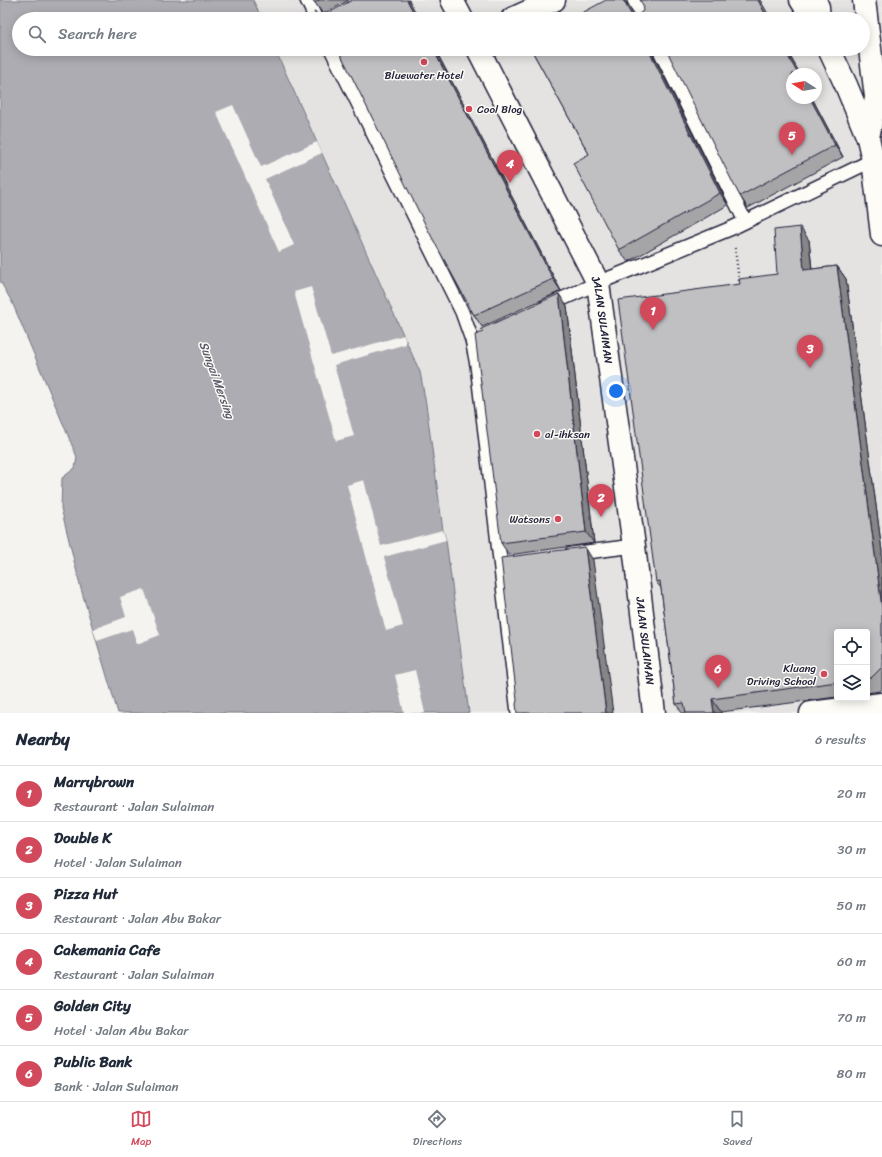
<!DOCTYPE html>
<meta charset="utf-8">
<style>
:root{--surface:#fff;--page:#f2f2f3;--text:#1f2937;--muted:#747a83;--line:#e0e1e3;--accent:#d1495b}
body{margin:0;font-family:Sriracha,sans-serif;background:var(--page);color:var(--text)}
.controls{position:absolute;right:12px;bottom:12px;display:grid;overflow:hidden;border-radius:4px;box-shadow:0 2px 10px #0003}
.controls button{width:36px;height:36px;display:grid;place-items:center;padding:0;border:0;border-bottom:1px solid var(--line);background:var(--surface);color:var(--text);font:20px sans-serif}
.compass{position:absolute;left:786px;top:68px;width:36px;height:36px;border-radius:50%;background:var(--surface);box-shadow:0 2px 10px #0003;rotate:281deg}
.you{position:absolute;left:616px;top:391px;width:14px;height:14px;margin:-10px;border:3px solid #fff;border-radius:50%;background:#1a73e8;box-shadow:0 0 0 6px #1a73e833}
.badge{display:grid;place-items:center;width:26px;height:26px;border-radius:50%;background:var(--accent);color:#fff;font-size:13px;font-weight:700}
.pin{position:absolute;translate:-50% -33px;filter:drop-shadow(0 1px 2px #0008)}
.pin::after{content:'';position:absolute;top:21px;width:14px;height:12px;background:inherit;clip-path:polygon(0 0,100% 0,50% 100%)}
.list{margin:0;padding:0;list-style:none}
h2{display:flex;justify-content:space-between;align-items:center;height:52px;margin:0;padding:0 16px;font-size:17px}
h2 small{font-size:13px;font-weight:400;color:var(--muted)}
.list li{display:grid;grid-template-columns:26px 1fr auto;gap:12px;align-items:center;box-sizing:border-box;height:56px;padding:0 16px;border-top:1px solid var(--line)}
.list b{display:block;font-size:15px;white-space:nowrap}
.list p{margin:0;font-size:13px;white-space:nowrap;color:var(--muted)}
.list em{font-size:13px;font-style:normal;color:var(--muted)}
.icon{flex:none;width:22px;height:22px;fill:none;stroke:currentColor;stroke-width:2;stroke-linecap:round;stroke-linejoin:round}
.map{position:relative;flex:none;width:882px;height:713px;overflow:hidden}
.search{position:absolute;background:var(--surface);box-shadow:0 2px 10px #0003;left:12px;right:12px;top:12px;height:44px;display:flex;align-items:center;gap:10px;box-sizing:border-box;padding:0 14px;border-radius:22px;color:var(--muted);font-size:15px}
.sheet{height:388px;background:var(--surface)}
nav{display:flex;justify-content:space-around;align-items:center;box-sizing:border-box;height:56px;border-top:1px solid var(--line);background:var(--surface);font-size:11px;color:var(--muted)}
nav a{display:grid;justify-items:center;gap:2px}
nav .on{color:var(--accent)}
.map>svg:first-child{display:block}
.built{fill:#e4e3e2;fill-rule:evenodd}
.water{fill:#acacb2;stroke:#757582}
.pier{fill:#f4f3ef}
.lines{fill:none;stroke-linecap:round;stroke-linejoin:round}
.lane-casing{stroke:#22223b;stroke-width:16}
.street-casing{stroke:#22223b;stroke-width:25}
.secondary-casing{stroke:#22223b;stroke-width:25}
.path{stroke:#22223b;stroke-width:2.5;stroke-dasharray:1 3;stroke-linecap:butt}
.lane{stroke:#fdfcf7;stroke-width:13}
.street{stroke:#fdfcf7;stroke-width:22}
.secondary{stroke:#fdfcf7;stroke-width:22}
.wall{fill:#a5a4a7;stroke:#22223b}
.shaded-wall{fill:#868688;stroke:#22223b}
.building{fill:#c0bfc2;stroke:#22223b}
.poi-dot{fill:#d1495b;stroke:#fdfcf7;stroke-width:1.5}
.labels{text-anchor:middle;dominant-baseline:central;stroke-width:3;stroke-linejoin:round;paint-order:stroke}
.poi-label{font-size:11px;fill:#22223b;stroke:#fdfcf7;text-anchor:start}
.street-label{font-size:11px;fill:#22223b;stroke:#fdfcf7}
.water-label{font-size:12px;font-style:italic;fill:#59596b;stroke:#fdfcf7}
</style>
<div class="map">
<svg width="882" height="713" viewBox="0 0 882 713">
<rect width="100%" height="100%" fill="#f4f3ef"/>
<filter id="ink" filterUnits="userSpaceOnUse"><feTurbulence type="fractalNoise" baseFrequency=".025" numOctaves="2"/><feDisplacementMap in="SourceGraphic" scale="8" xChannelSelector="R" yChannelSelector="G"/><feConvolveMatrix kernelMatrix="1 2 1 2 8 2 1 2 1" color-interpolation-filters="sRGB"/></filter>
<g filter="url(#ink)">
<path class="built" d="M253,0H882V713H469L426,404L404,335L275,49H863V19H262ZM792,74H816V98H792ZM837,632H867V698H837Z"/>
<path class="water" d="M0,0H253L262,19H19V49H275L420,372L426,404L443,530L446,540L469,713H118L81,589L61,508L62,478L75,468L77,457L12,302L0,281Z"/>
<g class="pier">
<path d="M233,105L261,167L317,142L322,153L265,179L294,245L279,252L216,112Z"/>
<path d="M311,287L331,356L404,335L406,344L334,365L354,436L336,441L294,292Z"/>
<path d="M364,480L381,546L443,530L446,540L384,557L403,626L386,631L347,485Z"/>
<path d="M144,589L160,635L137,644L132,629L97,641L93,629L126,617L120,597Z"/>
<path d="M415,670L425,713H404L395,675Z"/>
</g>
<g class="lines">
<g class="lane-casing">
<g id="lane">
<path d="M307,0L316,19"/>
<path d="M634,0L644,19"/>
<path d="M331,49L462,312L472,340L477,365L518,713"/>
<path d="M659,49L745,221"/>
<path d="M546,306L598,283L732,228L873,160"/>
<path d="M571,554L634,546"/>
</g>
</g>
<g class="street-casing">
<g id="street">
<path d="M452,0L462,19"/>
<path d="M815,0L818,7L819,19"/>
<path d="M864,0L876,97L868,138"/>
<path d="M512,19L554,0"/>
<path id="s1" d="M478,49L598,283L634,546L654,713"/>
<path d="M811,713L882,704"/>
</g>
</g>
<g class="secondary-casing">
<g id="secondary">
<path d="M801,0L813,19"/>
<path d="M829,49L846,85L868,138L873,160L882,235"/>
</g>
</g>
<path class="path" d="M735,248L739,281"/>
<use href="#lane" class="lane"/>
<use href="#street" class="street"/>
<use href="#secondary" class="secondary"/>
</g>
<g class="wall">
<path d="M313,0H349L323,14Z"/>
<path d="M338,49H435L561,291L482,327L474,315Z"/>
<path d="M531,49H652V53L728,205L628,262L619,250L589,154Z"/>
<path d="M786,49L800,74H792V98H812L843,157L748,208L740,196Z"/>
<path d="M809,240L812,269L837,266L846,279L882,551V689L880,691L867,693V632H837V697L721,712V713H682L676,704L661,588L656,582L740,284L777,274Z"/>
<path d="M567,306L594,543L509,555L501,543Z"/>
</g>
<g class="shaded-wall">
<path d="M407,0H409L419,19H417Z"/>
<path d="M623,0H624L628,5L636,19L631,14Z"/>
<path d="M758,0H760L771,19H768Z"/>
<path d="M433,49H435L561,291L553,279Z"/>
<path d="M648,49H652V53L728,205L720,193Z"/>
<path d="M784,49H786L800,74H798Z"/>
<path d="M810,98H812L843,157L835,145Z"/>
<path d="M800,227L809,240L813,283L804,270Z"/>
<path d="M837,266L846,279L882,551V608Z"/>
<path d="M559,294L567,306L594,543L586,532Z"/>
<path d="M585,547L593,560L613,713H606Z"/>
<path d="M712,699L721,712V713H714Z"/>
</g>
<g class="building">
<path d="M313,0H319L315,3Z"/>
<path d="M352,0H407L417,19H318L314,12L320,15H325Z"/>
<path d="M606,0H623L631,14L635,15L639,14L642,12L644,7L640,0H758L768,19H571Z"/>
<path d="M338,49H433L553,279L474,315L428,230Z"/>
<path d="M531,49H648L720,193L619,250L573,163L589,154Z"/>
<path d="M666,49H784L798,74H792V98H810L835,145L740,196L734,185Z"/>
<path d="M800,227L804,270L837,266L882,608V667L871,678H867V632H837V682L712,699L714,713H686L684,703L676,704L660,581L656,582L618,300L740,284L739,279L777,274L774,230Z"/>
<path d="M559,294L586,532L501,543L475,335L483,332L481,329Z"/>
<path d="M585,547L606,713H517L516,704L517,700L501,558Z"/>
</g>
</g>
<g class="poi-dot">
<circle cx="424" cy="62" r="4"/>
<circle cx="469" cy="109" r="4"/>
<circle cx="537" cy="434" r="4"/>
<circle cx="558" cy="519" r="4"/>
<circle cx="824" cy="674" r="4"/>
</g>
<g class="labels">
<g class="poi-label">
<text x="424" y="75" text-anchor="middle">Bluewater Hotel</text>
<text x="477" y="109">Cool Blog</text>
<text x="545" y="434">al-ihksan</text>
<text x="550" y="519" text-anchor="end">Watsons</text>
<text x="816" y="668" text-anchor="end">Kluang<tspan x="816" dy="13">Driving School</tspan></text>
</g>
<g class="street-label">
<text stroke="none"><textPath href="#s1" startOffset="300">JALAN SULAIMAN</textPath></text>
<text stroke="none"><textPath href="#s1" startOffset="624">JALAN SULAIMAN</textPath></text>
</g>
<g class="water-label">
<text transform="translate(217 380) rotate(70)">Sungai Mersing</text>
</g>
</g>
</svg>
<div class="controls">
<button><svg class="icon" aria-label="locate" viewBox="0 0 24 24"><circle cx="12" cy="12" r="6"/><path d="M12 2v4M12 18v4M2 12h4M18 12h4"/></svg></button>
<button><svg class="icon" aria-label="layers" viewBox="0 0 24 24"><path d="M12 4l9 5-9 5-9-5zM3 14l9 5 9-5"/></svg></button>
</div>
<svg class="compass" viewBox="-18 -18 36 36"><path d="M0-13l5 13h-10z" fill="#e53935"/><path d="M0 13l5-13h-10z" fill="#747a83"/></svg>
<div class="you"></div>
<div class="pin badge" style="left:653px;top:330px">1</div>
<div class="pin badge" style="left:601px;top:517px">2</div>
<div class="pin badge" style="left:810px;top:368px">3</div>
<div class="pin badge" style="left:510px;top:183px">4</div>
<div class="pin badge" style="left:792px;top:155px">5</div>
<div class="pin badge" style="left:718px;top:688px">6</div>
<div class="search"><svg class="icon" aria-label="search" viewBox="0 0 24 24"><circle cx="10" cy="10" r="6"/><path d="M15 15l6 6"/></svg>Search here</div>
</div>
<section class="sheet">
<h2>Nearby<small>6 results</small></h2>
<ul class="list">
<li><span class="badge">1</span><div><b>Marrybrown</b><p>Restaurant · Jalan Sulaiman</p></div><em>20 m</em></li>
<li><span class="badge">2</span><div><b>Double K</b><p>Hotel · Jalan Sulaiman</p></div><em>30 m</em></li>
<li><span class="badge">3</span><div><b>Pizza Hut</b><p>Restaurant · Jalan Abu Bakar</p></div><em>50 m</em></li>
<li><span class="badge">4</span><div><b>Cakemania Cafe</b><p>Restaurant · Jalan Sulaiman</p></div><em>60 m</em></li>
<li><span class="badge">5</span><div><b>Golden City</b><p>Hotel · Jalan Abu Bakar</p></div><em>70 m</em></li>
<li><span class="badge">6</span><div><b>Public Bank</b><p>Bank · Jalan Sulaiman</p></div><em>80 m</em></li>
</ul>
</section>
<nav>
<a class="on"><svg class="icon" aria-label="map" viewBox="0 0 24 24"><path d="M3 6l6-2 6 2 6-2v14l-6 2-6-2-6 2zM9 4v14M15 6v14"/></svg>Map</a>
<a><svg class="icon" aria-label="directions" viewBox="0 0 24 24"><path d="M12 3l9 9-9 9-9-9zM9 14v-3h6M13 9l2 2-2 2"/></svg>Directions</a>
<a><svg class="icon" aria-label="saved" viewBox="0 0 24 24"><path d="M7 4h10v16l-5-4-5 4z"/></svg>Saved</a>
</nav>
